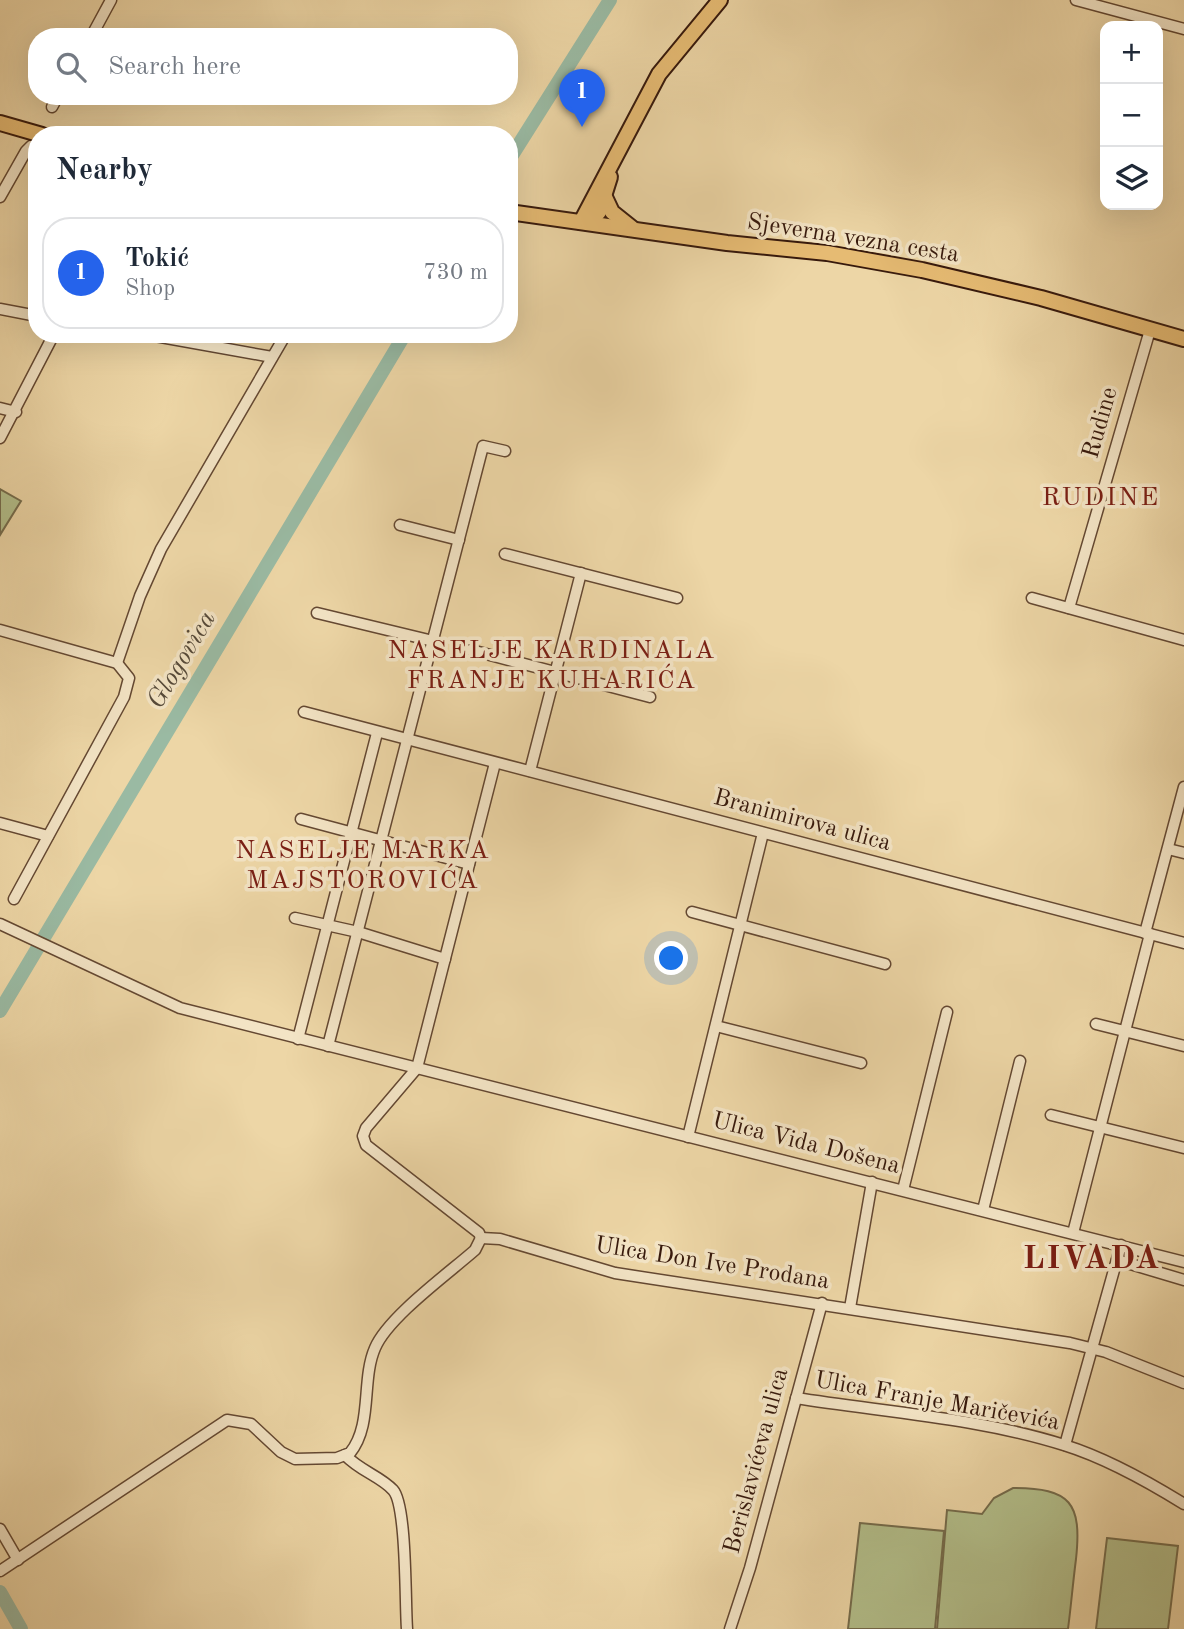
<!DOCTYPE html>
<meta charset="utf-8">
<style>
:root{--surface:#fff;--page:#f2f2f3;--text:#1f2937;--muted:#747a83;--line:#e0e1e3;--accent:#2563eb}
body{margin:0;font-family:"Old Standard TT",serif;background:var(--page);color:var(--text)}
.controls{position:absolute;right:21px;top:21px;display:grid;overflow:hidden;border-radius:14px;box-shadow:0 7px 28px #0002}
.controls button{width:63px;height:63px;display:grid;place-items:center;padding:0;border:0;border-bottom:2px solid var(--line);background:var(--surface);color:var(--text);font:35px sans-serif}
.you{position:absolute;left:672px;top:959px;width:24px;height:24px;margin:-18px;border:5px solid #fff;border-radius:50%;background:#1a73e8;box-shadow:0 0 0 10px #1a73e833}
.badge{display:grid;place-items:center;width:46px;height:46px;border-radius:50%;background:var(--accent);color:#fff;font-size:23px;font-weight:700}
.pin{position:absolute;translate:-50% -58px;filter:drop-shadow(0 2px 4px #0008)}
.pin::after{content:'';position:absolute;top:37px;width:24px;height:21px;background:inherit;clip-path:polygon(0 0,100% 0,50% 100%)}
.list{margin:0;padding:0;list-style:none}
h2{display:flex;justify-content:space-between;align-items:center;height:91px;margin:0;padding:0 28px;font-size:30px}
h2 small{font-size:23px;font-weight:400;color:var(--muted)}
.list li{display:grid;grid-template-columns:46px 1fr auto;gap:21px;align-items:center;box-sizing:border-box;height:112px;margin:0 14px 14px;padding:0 14px;border:2px solid var(--line);border-radius:28px}
.list b{display:block;font-size:26px;white-space:nowrap}
.list p{margin:0;font-size:23px;white-space:nowrap;color:var(--muted)}
.list em{font-size:23px;font-style:normal;color:var(--muted)}
.icon{flex:none;width:38px;height:38px;fill:none;stroke:currentColor;stroke-width:2;stroke-linecap:round;stroke-linejoin:round}
.map{position:relative;flex:none;width:1184px;height:1629px;overflow:hidden}
.search{position:absolute;background:var(--surface);box-shadow:0 7px 28px #0002;left:28px;top:28px;width:490px;height:77px;display:flex;align-items:center;gap:18px;box-sizing:border-box;padding:0 24px;border-radius:28px;color:var(--muted);font-size:26px}
.panel{position:absolute;background:var(--surface);box-shadow:0 7px 28px #0002;left:28px;top:126px;width:490px;height:217px;border-radius:28px}
.map>svg:first-child{display:block}
.green{fill:#b3bf8b;stroke:#756c4c;stroke-width:2}
.lines{fill:none;stroke-linecap:round;stroke-linejoin:round}
.river{stroke:#9abaa3;stroke-width:14}
.minor-casing{stroke:#644832;stroke-width:13}
.primary-casing{stroke:#37190c;stroke-width:18}
.minor{stroke:#f3e4c5;stroke-width:10}
.primary{stroke:#e6bb73;stroke-width:14}
.labels{text-anchor:middle;dominant-baseline:central;stroke-width:7;stroke-linejoin:round;paint-order:stroke}
.street-label{font-size:24px;fill:#37190c;stroke:#f3e4c5}
.neighbourhood-label{font-size:26px;letter-spacing:2px;fill:#7a1f14;stroke:#f3e4c5}
.water-label{font-size:26px;font-style:italic;fill:#554939;stroke:#f3e4c5}
.district-label{font-size:32px;font-weight:bold;letter-spacing:2px;fill:#7a1f14;stroke:#f3e4c5}
</style>
<div class="map">
<svg width="1184" height="1629" viewBox="0 0 1184 1629">
<rect width="100%" height="100%" fill="#edd6a6"/>
<filter id="stains"><feTurbulence type="fractalNoise" baseFrequency=".00286" numOctaves="4"/><feColorMatrix values="0 0 0 0 .2 0 0 0 0 .09 0 0 0 0 .02 0 0 0 .5 -.17"/></filter>
<radialGradient id="worn" r=".72"><stop offset=".6" stop-color="#630" stop-opacity="0"/><stop offset="1" stop-color="#630" stop-opacity=".3"/></radialGradient>
<g class="green">
<path d="M0,489L21,501L0,535Z"/>
<path d="M1013,1488C1071,1488 1082,1503 1076,1559C1073,1582 1071,1606 1068,1629H937L947,1510L982,1514L994,1498Z"/>
<path d="M860,1523L944,1531L935,1629H848Z"/>
<path d="M1107,1538L1178,1546L1168,1629H1096Z"/>
</g>
<g class="lines">
<g class="river">
<path d="M509,160L610,0"/>
<path d="M0,1011L405,334"/>
<path d="M0,1592L21,1629"/>
</g>
<g class="minor-casing">
<g id="minor">
<path d="M1076,0L1184,29"/>
<path d="M91,37L111,0"/>
<path d="M52,107L58,96"/>
<path d="M0,197L26,151L31,146L37,147"/>
<path d="M0,309L37,316"/>
<path d="M144,334L272,357"/>
<path d="M0,408L16,412"/>
<path d="M0,438L54,334"/>
<path d="M400,525L459,540"/>
<path d="M505,554L677,598"/>
<path d="M1032,598L1184,640"/>
<path d="M1069,608L1150,330"/>
<path d="M317,613L433,641"/>
<path d="M0,630L117,663L129,678L124,697L14,899"/>
<path d="M471,650L650,697"/>
<path d="M117,663L140,596L161,549L286,334"/>
<path d="M304,712L1184,943"/>
<path d="M530,771L581,573"/>
<path d="M301,819L469,864"/>
<path d="M0,823L48,836"/>
<path d="M1168,849L1184,853"/>
<path d="M692,912L885,964"/>
<path d="M295,918L358,932L445,959"/>
<path d="M0,924L180,1008L1184,1262"/>
<path d="M1145,933L1184,787"/>
<path d="M1096,1024L1184,1046"/>
<path d="M716,1026L861,1063"/>
<path d="M298,1039L377,733"/>
<path d="M328,1046L483,446L505,451"/>
<path d="M1051,1115L1184,1148"/>
<path d="M688,1137L763,833"/>
<path d="M903,1190L947,1012"/>
<path d="M983,1210L1020,1061"/>
<path d="M1073,1233L1150,934"/>
<path d="M481,1238L500,1239L615,1273L1070,1343L1106,1352L1184,1383"/>
<path d="M481,1238L479,1233L366,1145L363,1136L366,1128L417,1068L495,763"/>
<path d="M1117,1260L1184,1280"/>
<path d="M850,1308L872,1182"/>
<path d="M796,1398C884,1412 979,1418 1064,1445C1106,1458 1147,1481 1184,1504"/>
<path d="M1065,1445L1121,1245"/>
<path d="M345,1455C360,1471 380,1476 393,1490C407,1505 405,1604 407,1629"/>
<path d="M0,1529L18,1560"/>
<path d="M0,1571L227,1420L251,1424L281,1452L295,1459L337,1458L350,1453C373,1425 361,1380 375,1348C388,1317 449,1273 475,1250L481,1238"/>
<path d="M730,1629L750,1568L822,1303"/>
</g>
</g>
<g class="primary-casing">
<g id="primary">
<path d="M0,123L42,135"/>
<path d="M604,195L612,212L632,228"/>
<path d="M509,212L727,243L827,253L922,270L1041,298L1184,339"/>
<path d="M581,222L659,74L720,0"/>
<path d="M588,223L599,212L610,177"/>
</g>
</g>
<use href="#minor" class="minor"/>
<use href="#primary" class="primary"/>
</g>
<g class="labels">
<g class="street-label">
<text transform="translate(853 239) rotate(9)">Sjeverna vezna cesta</text>
<text transform="translate(1101 423) rotate(-74)">Rudine</text>
<text transform="translate(802 821) rotate(15)">Branimirova ulica</text>
<text transform="translate(806 1144) rotate(14)">Ulica Vida Došena</text>
<text transform="translate(712 1264) rotate(9)">Ulica Don Ive Prodana</text>
<text transform="translate(937 1402) rotate(10)">Ulica Franje Maričevića</text>
<text transform="translate(757 1461) rotate(-75)">Berislavićeva ulica</text>
</g>
<g class="neighbourhood-label">
<text x="1101" y="498">RUDINE</text>
<text x="552" y="651">NASELJE KARDINALA<tspan x="552" dy="30">FRANJE KUHARIĆA</tspan></text>
<text x="363" y="851">NASELJE MARKA<tspan x="363" dy="30">MAJSTOROVIĆA</tspan></text>
</g>
<g class="water-label">
<text transform="translate(182 660) rotate(-59)">Glogovica</text>
</g>
<g class="district-label">
<text x="1092" y="1260">LIVADA</text>
</g>
</g>
<rect width="100%" height="100%" filter="url(#stains)"/>
<rect width="100%" height="100%" fill="url(#worn)"/>
</svg>
<div class="controls">
<button>+</button>
<button>−</button>
<button><svg class="icon" aria-label="layers" viewBox="0 0 24 24"><path d="M12 4l9 5-9 5-9-5zM3 14l9 5 9-5"/></svg></button>
</div>
<div class="you"></div>
<div class="pin badge" style="left:582px;top:127px">1</div>
<div class="search"><svg class="icon" aria-label="search" viewBox="0 0 24 24"><circle cx="10" cy="10" r="6"/><path d="M15 15l6 6"/></svg>Search here</div>
<section class="panel">
<h2>Nearby<small></small></h2>
<ul class="list">
<li><span class="badge">1</span><div><b>Tokić</b><p>Shop</p></div><em>730 m</em></li>
</ul>
</section>
</div>
